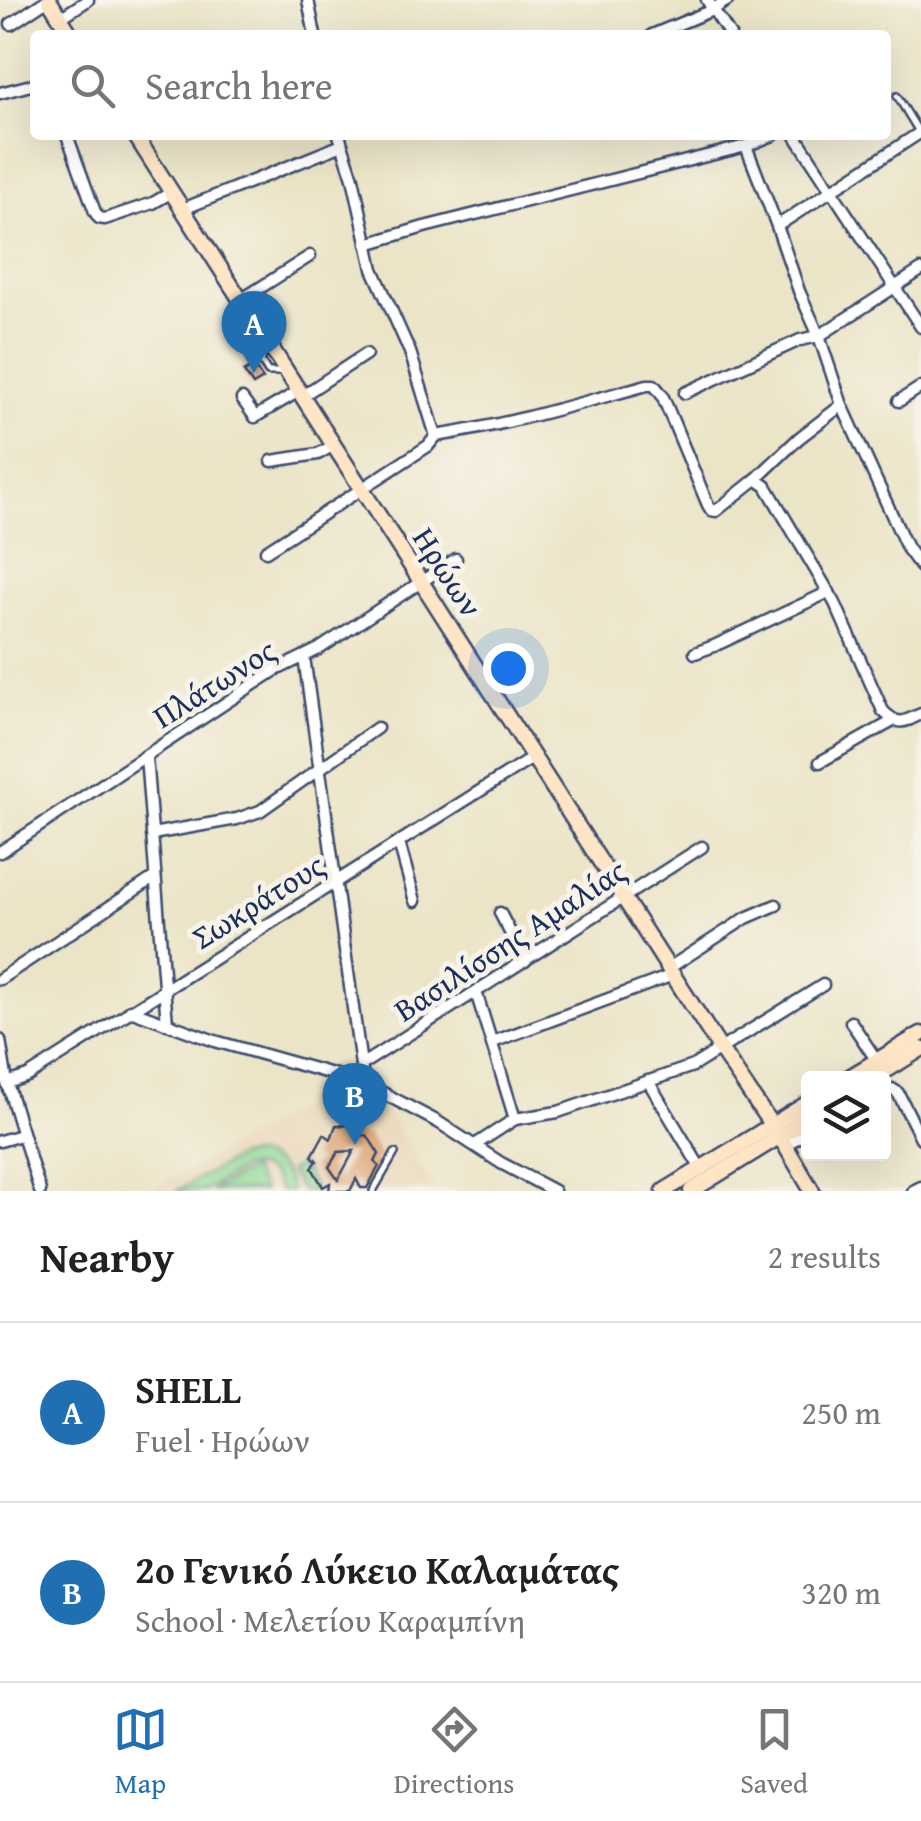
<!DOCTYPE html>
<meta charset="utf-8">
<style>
:root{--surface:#fff;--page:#f2f2f2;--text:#222;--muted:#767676;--line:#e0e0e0;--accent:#1f6fb2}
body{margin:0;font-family:"Gentium Book Plus",serif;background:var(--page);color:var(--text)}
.controls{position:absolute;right:30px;bottom:30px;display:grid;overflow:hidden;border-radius:10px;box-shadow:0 10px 40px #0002}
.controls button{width:90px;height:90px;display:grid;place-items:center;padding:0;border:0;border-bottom:2px solid var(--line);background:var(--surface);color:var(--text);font:50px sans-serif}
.you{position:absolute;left:508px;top:668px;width:35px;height:35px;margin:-25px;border:8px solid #fff;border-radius:50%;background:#1a73e8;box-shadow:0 0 0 15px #1a73e833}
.badge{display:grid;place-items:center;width:65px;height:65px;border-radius:50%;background:var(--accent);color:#fff;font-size:32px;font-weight:700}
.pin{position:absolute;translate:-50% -82px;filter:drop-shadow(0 2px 5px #0008)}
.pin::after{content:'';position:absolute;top:52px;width:35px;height:30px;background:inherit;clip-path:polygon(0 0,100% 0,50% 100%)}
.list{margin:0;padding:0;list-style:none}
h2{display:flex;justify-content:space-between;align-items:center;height:130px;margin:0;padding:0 40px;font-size:42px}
h2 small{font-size:32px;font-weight:400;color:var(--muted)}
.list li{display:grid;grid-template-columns:65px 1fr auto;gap:30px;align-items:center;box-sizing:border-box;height:180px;padding:0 40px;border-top:2px solid var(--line)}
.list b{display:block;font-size:38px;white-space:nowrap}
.list p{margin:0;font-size:32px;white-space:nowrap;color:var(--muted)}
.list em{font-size:32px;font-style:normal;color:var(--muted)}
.icon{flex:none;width:55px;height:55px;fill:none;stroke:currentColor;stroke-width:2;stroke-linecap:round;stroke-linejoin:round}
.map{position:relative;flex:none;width:921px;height:1191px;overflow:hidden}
.search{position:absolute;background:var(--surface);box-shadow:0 10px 40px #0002;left:30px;right:30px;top:30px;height:110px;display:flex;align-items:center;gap:25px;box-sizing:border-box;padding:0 35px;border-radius:10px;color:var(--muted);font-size:38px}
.sheet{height:490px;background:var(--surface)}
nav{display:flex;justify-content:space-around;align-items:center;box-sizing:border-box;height:140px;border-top:2px solid var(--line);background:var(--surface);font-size:28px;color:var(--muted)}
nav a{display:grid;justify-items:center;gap:5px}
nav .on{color:var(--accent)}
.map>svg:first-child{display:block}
.built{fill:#ead8ba}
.green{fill:#8eda96;stroke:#54847a;stroke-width:2.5}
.building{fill:#d8975f;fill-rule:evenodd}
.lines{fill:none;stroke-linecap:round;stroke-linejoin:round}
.lane-casing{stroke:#3a4a6e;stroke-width:10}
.street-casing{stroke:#3a4a6e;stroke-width:15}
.secondary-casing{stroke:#3a4a6e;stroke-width:19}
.lane{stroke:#fff;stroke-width:5}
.street{stroke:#fff;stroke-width:10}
.secondary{stroke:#fde5c5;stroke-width:14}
.labels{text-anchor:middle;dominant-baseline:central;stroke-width:10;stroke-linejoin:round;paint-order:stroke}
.street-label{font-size:32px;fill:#1b2f5e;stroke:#f7f3e8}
</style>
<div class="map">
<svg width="921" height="1191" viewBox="0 0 921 1191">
<rect width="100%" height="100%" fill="#f7f3e8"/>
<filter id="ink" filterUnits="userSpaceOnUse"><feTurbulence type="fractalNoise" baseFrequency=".01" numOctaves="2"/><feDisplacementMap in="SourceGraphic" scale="20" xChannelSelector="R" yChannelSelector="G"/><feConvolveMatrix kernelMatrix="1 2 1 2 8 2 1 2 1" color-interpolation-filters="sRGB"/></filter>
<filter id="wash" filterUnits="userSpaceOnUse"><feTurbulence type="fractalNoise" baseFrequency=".0048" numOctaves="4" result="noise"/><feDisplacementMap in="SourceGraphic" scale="40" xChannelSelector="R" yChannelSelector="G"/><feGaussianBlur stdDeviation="2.25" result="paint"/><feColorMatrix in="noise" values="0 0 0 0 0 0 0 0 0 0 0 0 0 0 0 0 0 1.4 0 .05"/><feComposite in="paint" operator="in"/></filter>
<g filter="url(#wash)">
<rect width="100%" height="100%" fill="#ebe4c6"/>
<path class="built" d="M330,1091L390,1115L435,1191H149Z"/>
<g class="green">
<path d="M253,1155C274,1158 287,1170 291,1191H279C275,1173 262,1165 243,1168L205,1191H176L238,1157Z"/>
<path d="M301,1164L315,1188L310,1191H301L289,1171Z"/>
<path d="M251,1169L263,1191H211Z"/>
</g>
<g id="blocks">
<g class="building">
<path d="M254,366L263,379L253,385L244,372Z"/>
<path d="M336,1125L355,1126L360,1136L367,1135L379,1154L375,1162L379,1166L367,1188H361L356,1179L350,1191H329L330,1183L323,1187L312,1168L317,1161L312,1156L324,1134L331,1139ZM354,1151L338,1180L329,1167L338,1152Z"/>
</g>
</g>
</g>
<g filter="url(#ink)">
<use href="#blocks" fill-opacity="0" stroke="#3a4a6e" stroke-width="2.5"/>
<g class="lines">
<g class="lane-casing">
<g id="lane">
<path d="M897,96L919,132"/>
<path d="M267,346L261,361L268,372H282"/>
<path d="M373,1191L395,1153"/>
</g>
</g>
<g class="street-casing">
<g id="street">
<path d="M308,0L315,35"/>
<path d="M707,0L730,35"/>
<path d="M60,18L88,0"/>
<path d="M11,24L47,0"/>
<path d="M652,35L710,11L728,0"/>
<path d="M0,93L35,84"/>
<path d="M67,135L95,212L99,218L105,219L153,203L172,192"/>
<path d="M339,135L353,178L373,269L410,352L436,436"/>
<path d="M795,135L921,327"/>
<path d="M746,146L777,226L799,291L819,336L842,405L907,548L921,567"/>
<path d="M183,209L342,145"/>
<path d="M777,226L921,132"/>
<path d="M367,244L424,227L746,146L773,135"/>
<path d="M241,300L310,256"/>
<path d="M685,393L800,340L819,336L921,270"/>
<path d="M302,396L366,354"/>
<path d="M242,399L255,417L299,391"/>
<path d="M899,401L921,387"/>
<path d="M272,461L318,454L334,445"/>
<path d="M756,479L766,486L835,603L883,711C898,726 903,723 921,714"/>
<path d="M266,551L428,446L436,436C507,425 577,404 647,385H654L662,395L708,505L711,510L716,511L756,479L799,438L842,405"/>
<path d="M695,653L714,646L829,592"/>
<path d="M304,657L361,1065"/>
<path d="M146,756L167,1024"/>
<path d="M820,762L893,721"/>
<path d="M152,834L237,819L260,811L377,728"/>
<path d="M399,843L415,901"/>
<path d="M0,852L274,671L319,649L456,559"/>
<path d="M500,913L525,961"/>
<path d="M669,968L746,918L776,905"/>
<path d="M0,979L155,877"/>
<path d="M476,992L515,1119"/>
<path d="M130,1010L215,1041L364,1083L438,1122L501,1163L554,1191"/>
<path d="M851,1022L877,1061"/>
<path d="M0,1040L7,1083L40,1191"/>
<path d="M493,1042L673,975"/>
<path d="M648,1081L701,1169"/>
<path d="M7,1083L28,1076L534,757"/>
<path d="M364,1083L361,1065L702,847"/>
<path d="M884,1090L892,1089L898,1093L921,1138"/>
<path d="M0,1141L21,1135"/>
<path d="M475,1145L515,1119L558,1112L693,1066L823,985"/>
<path d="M785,1145L808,1132"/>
<path d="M913,1191L921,1187"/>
</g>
</g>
<g class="secondary-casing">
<g id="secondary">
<path d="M49,0L71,35"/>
<path d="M135,135L721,1050L785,1145L812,1191"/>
<path d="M848,1078L921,1034"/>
<path d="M874,1078L921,1049"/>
<path d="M664,1191L808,1103"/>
<path d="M691,1191L808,1119"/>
</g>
</g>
<use href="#lane" class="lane"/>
<use href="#street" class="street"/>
<use href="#secondary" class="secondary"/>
</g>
</g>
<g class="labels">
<g class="street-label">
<text transform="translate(448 572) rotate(57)">Ηρώων</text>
<text transform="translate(214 683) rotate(-32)">Πλάτωνος</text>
<text transform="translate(258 901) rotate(-32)">Σωκράτους</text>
<text transform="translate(510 940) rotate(-33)">Βασιλίσσης Αμαλίας</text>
</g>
</g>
</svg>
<div class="controls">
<button><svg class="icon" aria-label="layers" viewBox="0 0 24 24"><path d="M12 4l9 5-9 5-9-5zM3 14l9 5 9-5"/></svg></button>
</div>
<div class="you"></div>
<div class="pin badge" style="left:254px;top:373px">A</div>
<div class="pin badge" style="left:355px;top:1145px">B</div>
<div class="search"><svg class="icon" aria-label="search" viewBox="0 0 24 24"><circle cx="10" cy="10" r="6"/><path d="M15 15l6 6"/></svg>Search here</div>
</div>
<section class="sheet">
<h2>Nearby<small>2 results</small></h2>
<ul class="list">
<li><span class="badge">A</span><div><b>SHELL</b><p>Fuel · Ηρώων</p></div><em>250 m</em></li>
<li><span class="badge">B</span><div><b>2ο Γενικό Λύκειο Καλαμάτας</b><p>School · Μελετίου Καραμπίνη</p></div><em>320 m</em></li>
</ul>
</section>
<nav>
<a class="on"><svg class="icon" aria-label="map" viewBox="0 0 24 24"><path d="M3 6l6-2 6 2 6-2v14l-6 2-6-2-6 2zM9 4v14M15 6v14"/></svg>Map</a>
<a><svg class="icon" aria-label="directions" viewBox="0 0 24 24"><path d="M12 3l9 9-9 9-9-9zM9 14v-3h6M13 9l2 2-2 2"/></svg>Directions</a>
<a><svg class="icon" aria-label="saved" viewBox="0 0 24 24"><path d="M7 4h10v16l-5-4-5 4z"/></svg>Saved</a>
</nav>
